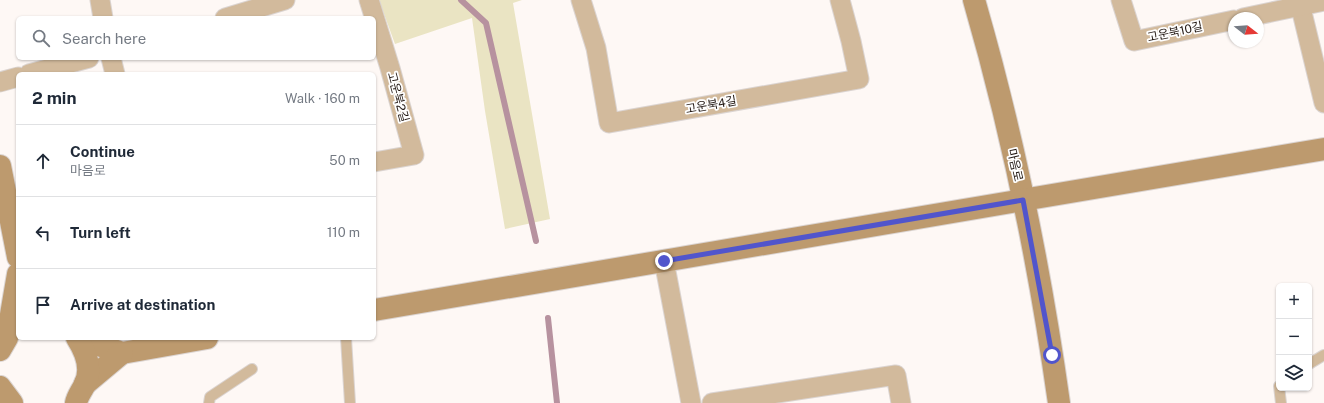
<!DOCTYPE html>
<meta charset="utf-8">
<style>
:root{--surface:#fff;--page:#f2f2f3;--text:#1f2937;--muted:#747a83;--line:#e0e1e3}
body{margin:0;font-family:"Public Sans","Noto Sans KR",sans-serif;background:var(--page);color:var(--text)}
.controls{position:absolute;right:12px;bottom:12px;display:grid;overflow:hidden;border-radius:6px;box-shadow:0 1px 3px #0004}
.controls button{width:36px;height:36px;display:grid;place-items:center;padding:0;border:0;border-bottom:1px solid var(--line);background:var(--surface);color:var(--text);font:20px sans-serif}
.compass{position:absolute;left:1228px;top:12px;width:36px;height:36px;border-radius:50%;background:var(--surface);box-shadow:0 1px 3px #0004;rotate:107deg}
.stop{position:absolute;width:12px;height:12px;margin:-9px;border:3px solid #5155cc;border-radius:50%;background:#fff}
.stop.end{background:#5155cc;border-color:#fff;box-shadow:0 1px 4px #0008}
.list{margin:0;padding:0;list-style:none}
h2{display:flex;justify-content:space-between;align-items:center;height:52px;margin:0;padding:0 16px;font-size:17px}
h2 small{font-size:13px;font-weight:400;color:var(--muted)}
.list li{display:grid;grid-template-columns:26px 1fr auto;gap:12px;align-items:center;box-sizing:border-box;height:72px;padding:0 16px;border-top:1px solid var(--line)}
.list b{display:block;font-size:15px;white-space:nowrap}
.list p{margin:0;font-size:13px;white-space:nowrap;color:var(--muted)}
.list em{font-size:13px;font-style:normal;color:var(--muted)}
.icon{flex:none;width:22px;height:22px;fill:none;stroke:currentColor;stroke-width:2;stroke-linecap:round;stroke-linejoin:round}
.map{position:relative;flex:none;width:1324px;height:403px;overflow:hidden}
.search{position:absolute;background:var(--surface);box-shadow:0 1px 3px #0004;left:16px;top:16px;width:360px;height:44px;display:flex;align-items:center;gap:10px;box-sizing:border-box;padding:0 14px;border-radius:6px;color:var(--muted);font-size:15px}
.panel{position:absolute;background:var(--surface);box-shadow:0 1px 3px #0004;left:16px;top:72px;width:360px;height:268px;border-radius:6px}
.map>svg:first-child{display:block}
.green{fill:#eae4c3}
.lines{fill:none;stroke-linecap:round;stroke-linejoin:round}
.stream{stroke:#b7929f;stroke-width:6}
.lane-casing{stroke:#dbd4d1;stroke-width:12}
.street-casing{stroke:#dbd4d1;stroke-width:21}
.secondary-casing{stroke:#dbd4d1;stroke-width:24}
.lane{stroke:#d2ba9c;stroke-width:10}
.street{stroke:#d2ba9c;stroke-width:19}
.secondary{stroke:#bd9a6e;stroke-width:22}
.route{stroke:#5155cc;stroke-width:5}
.labels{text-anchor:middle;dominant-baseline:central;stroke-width:3.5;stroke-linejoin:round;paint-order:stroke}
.street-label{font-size:12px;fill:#221813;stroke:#fff}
</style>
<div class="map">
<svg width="1324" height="403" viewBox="0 0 1324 403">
<rect width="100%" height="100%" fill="#fef8f5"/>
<path class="green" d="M379,0H522L513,3L550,219L505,229L485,111L472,18L395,44Z"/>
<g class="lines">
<g class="stream">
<path d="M461,0L486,23L536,241"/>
<path d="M548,318L557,403"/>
</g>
<g class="lane-casing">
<g id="lane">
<path d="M346,338L350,403"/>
<path d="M1309,364L1324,355"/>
<path d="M1279,386L1281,403"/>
<path d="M209,403L210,397L252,369"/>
</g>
</g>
<g class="street-casing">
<g id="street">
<path d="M100,0L103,18"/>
<path d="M369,0L390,68L414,155L374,162"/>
<path d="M581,0L596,48L609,123L859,79L851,41L840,0"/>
<path d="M1121,0L1134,41L1234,20"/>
<path d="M1299,0L1324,103"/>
<path d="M225,18L285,0"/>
<path d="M1243,18L1324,1"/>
<path d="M111,58L115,74"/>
<path d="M29,74L89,58"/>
<path d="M0,82L18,77"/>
<path d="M664,261L691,403"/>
<path d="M712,403L896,375L901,403"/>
</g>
</g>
<g class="secondary-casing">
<g id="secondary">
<path d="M974,0C1012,131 1040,268 1059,403"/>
<path d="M0,166L18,257"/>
<path d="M374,310L1324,149"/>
<path d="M79,338L122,353L207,338"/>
<path d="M0,350L7,338L18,274"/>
<path d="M85,384L122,353"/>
<path d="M0,387L12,403"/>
<path d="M76,403C77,397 81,392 84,386C93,370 86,352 77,338"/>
</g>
</g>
<use href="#lane" class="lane"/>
<use href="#street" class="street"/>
<use href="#secondary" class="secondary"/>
</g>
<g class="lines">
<path class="route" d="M664,261L1023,200L1052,355"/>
</g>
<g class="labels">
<g class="street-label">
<text transform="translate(1175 32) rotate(-12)">고운북10길</text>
<text transform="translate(398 97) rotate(75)">고운북2길</text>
<text transform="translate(711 105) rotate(-10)">고운북4길</text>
<text transform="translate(1015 165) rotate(77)">마음로</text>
</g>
</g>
</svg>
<div class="controls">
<button>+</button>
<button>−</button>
<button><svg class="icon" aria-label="layers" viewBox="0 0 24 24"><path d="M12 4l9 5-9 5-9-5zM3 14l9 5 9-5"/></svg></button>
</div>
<svg class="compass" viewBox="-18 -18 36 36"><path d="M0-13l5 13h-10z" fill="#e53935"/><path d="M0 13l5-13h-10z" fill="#747a83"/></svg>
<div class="stop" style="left:1052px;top:355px"></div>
<div class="stop end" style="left:664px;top:261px"></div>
<div class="search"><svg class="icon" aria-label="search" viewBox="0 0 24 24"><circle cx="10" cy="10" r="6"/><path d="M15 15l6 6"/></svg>Search here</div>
<section class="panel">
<h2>2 min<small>Walk · 160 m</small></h2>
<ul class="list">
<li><svg class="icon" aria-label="ahead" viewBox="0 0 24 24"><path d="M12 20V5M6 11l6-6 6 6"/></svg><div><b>Continue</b><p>마음로</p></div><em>50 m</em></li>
<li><svg class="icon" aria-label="left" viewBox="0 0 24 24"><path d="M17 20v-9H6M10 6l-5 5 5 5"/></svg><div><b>Turn left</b></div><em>110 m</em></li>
<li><svg class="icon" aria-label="arrive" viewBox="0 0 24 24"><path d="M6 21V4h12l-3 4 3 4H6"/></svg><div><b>Arrive at destination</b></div></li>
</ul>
</section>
</div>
